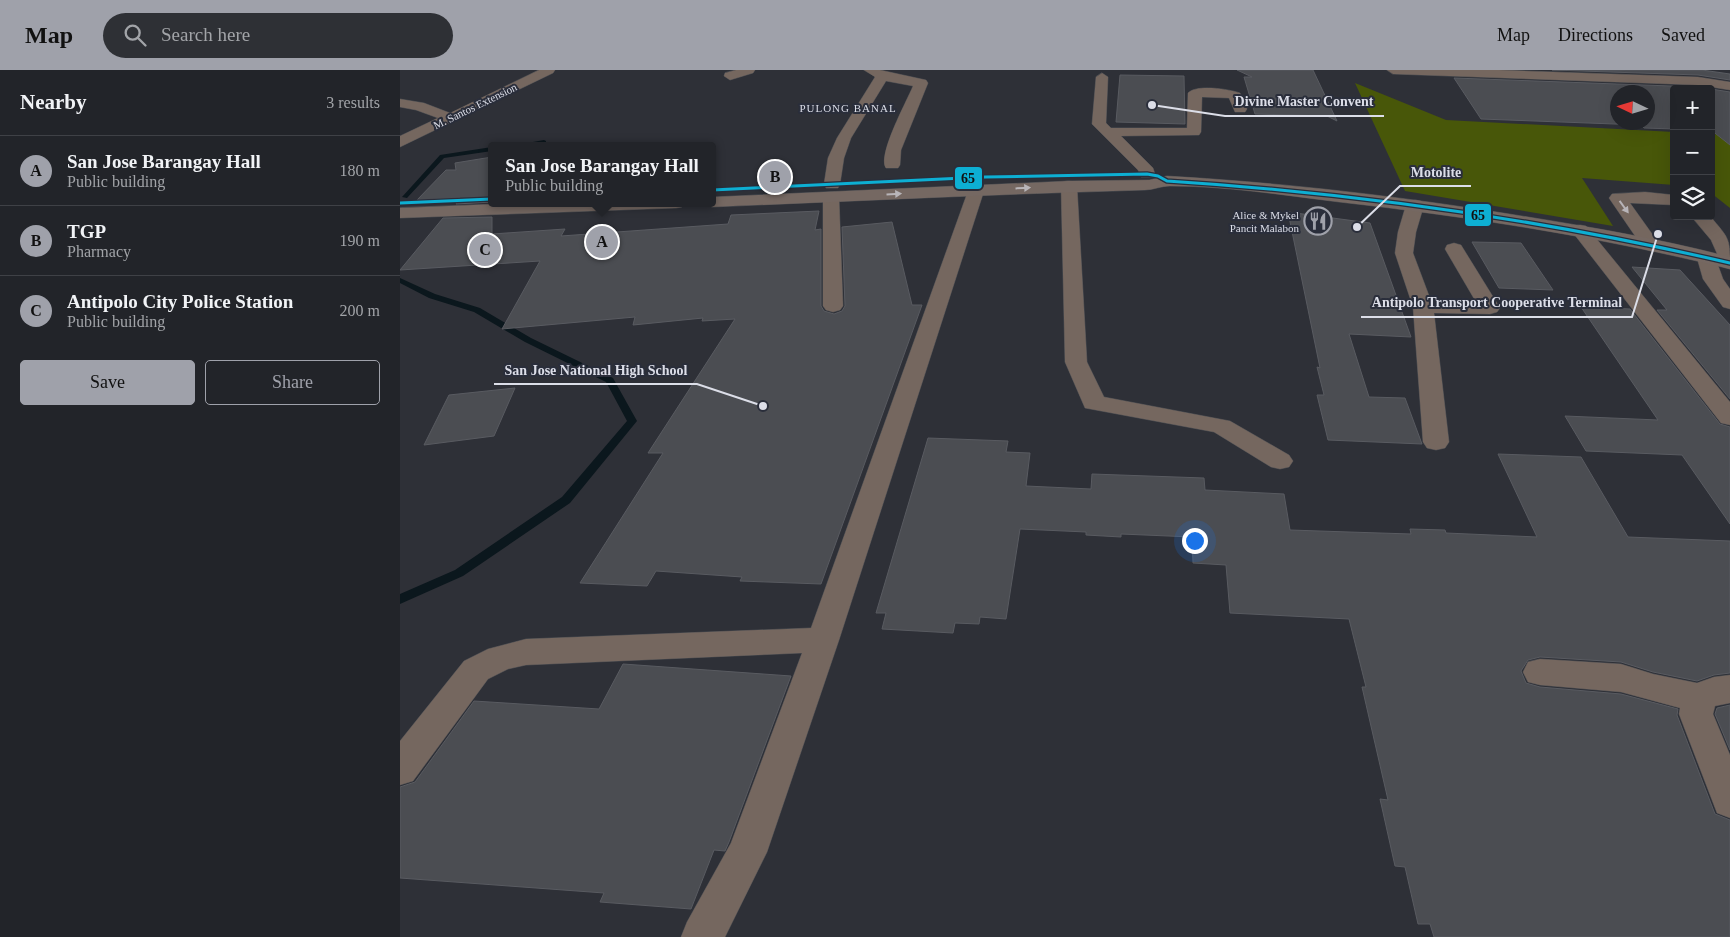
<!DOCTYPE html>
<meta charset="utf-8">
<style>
:root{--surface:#222429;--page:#2e3035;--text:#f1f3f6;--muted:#a2a4a8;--line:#3f4146;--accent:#9fa1aa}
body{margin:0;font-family:"Times New Roman",serif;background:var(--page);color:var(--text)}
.controls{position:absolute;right:15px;top:15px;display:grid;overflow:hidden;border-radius:5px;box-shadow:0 5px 20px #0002}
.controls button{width:45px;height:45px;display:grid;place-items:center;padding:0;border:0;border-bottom:1px solid var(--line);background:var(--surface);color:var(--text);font:25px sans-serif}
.compass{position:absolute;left:1210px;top:15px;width:45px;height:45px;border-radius:50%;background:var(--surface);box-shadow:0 5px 20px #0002;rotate:274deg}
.you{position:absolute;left:794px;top:470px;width:18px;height:18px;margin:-12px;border:4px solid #fff;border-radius:50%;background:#1a73e8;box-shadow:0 0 0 8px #1a73e833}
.badge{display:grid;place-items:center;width:32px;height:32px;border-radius:50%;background:var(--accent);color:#111;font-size:16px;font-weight:700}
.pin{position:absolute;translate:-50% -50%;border:2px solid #fff;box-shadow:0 1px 5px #0006}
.popup{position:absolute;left:88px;top:72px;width:228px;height:65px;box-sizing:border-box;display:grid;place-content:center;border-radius:5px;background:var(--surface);filter:drop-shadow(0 1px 4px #0005);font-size:16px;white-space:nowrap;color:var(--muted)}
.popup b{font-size:19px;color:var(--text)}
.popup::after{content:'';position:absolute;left:50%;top:100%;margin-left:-10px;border:10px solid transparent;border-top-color:var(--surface)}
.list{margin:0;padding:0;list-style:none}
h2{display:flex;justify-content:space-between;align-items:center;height:65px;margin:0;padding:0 20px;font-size:21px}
h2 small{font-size:16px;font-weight:400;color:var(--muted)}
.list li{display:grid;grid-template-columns:32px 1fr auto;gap:15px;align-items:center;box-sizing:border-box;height:70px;padding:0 20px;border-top:1px solid var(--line)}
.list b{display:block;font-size:19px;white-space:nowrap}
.list p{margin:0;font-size:16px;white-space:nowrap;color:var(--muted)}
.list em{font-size:16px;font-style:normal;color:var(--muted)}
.actions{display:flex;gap:10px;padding:15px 20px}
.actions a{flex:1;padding:11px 0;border:1px solid var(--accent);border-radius:5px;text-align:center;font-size:18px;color:var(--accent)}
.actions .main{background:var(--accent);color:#111}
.icon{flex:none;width:28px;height:28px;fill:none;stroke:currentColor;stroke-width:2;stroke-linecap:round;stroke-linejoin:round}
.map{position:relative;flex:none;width:1330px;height:867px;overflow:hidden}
header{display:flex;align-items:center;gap:30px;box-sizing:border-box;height:70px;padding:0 25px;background:var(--accent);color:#111}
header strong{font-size:24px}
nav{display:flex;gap:28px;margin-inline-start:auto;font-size:18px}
.search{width:350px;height:45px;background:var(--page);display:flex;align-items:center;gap:12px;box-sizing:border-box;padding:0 18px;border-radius:28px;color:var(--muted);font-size:19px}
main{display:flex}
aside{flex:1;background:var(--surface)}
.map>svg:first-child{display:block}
.forest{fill:#485709}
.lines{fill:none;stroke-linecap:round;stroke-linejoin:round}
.stream{fill:#0b171d;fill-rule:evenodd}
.building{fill:#4b4d52;stroke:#595b61;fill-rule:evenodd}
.minor-casing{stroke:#4b4d52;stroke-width:1}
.major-casing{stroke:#4b4d52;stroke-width:1}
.minor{fill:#75675f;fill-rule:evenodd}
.major{fill:#756862;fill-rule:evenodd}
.bus-1-casing{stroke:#2a2e3b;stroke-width:5.5}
.bus-1{stroke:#0dafd3;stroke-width:3}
.oneway{fill:#b8b5b9}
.oneway2{fill:#b8b4b8}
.labels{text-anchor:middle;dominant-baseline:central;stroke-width:4;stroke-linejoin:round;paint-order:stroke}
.far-street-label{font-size:11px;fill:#dcdee8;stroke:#2a2e3b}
.far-neighbourhood-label{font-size:11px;letter-spacing:1px;fill:#dcdee8;stroke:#2a2e3b}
.far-poi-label{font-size:11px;fill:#dcdee8;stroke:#2a2e3b;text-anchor:end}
.leader{fill:none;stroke:#dcdee8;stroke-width:2}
.callout-dot{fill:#dcdee8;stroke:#2a2e3b;stroke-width:2}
.callout-label{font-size:14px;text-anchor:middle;font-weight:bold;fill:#dcdee8;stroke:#2a2e3b;stroke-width:4;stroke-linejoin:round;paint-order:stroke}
.line-badge{stroke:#2a2e3b;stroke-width:2}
.pale-badge-label{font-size:14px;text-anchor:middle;font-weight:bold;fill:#111}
</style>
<header>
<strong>Map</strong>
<div class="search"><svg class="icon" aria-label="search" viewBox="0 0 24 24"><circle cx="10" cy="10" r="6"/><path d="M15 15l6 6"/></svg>Search here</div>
<nav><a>Map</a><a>Directions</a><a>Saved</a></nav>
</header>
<main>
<aside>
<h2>Nearby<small>3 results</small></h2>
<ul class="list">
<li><span class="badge">A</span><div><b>San Jose Barangay Hall</b><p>Public building</p></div><em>180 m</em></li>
<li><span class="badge">B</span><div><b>TGP</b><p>Pharmacy</p></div><em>190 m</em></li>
<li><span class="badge">C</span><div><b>Antipolo City Police Station</b><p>Public building</p></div><em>200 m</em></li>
</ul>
<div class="actions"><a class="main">Save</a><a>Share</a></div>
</aside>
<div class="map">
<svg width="1330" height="867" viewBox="0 0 1330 867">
<rect width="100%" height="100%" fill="#2e3037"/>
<g class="forest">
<path d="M955,13L1046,50L1274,62V115L1182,108L1213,156L1005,121Z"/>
<path d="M1311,64L1330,65V138L1311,123Z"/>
</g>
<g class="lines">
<g class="stream">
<path d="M144,70L146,71V73L111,76Z"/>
<path d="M92,77V81L44,88L7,128L2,127L40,85Z"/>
<path d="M0,208L35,224L80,238L131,268L213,308L237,351L170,433L63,506L0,534V524L55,500L162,427L227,351L206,312L125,272L74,242L29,228L0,213Z"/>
</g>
</g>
<g class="building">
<path d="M837,0H913L937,51L927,46L855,44L844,7H852Z"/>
<path d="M1152,0H1302L1330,4V10L1298,5Z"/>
<path d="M720,5L784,6L785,54L716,52Z"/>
<path d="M1054,8L1298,17L1310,19H1274V59L1244,58L1241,55L1081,49ZM1218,22H1248V52H1218Z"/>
<path d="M1311,19L1330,22V75L1311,60Z"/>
<path d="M92,87V132L56,134L60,128L17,130L46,100H56L55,93Z"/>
<path d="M419,141L415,160L421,159V236L424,241L434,244L442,241L445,236L442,157L492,152L512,235H522L421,514L340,511L342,507L256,501L247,516L180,513L263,383H248L335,249L302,251L303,248L233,255L235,247L102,259L140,191L0,200L43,148L92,147V164L165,159L161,166L328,154L331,145Z"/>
<path d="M888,142L970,153L1011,267L949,264L969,327L1005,328L1022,374L928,370L917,325H924L917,297L920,298Z"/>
<path d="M1072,172L1121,173L1153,220L1099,218Z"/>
<path d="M1232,197L1280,200L1330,255V329L1257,240H1267Z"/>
<path d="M1181,237L1230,239L1320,354L1330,357V454L1282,385L1186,381L1165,346L1258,350Z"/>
<path d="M115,318L94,366L24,375L49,325Z"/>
<path d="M528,368L608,371L606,382L630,383L626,416L691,419L692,404L804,408L805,420L884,424L890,460L949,462L1011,464L1010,459L1045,460L1046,463L1137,467L1098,384L1181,387L1228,467L1330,471V603L1314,605L1297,611L1253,602L1221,592L1140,587L1128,590L1121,601L1126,613L1140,617L1221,624L1278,639L1277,645L1315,744L1330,750V867H1034L1030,854H1018L1005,797L995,796L980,729L988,730L962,617H966L949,549L830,543L826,495L793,493L792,467L721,464V467L686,465V462L620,459L606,549L580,547L579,554L555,553L553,563L482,559L486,543H476Z"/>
<path d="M223,594L391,606L329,772L325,781L314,780L291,839L200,832L204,823L0,808V717L15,712L74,631L199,639Z"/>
<path d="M1330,635V680L1315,644L1317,638Z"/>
</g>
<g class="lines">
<g class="minor-casing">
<g id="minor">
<path d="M139,0H155L153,3L0,77V66L38,48L16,40L0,37V29L24,33L50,43Z"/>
<path d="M336,0H355L353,3L330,10L324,6L325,3Z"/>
<path d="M464,0H480L526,10L528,13L501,80L500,95L498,98H486C477,85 507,31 513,16L486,11L451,68L444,88L440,114L438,118H426L424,114L428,88L437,68L475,7Z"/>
<path d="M987,0H1099L1298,7L1330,12V20L1298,15L993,4Z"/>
<path d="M702,3L708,7L706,53L711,58H787L788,23C796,14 829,19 840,23L847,39L845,42H835L829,28L802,27L801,62L799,65L721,66L753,98L755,104L753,107H741L738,100L692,54L696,7Z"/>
<path d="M669,111L675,112L677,116L687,292L704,327L830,351L889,385L893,391L889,397L880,399L871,397L814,362L685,338L665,292L661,116L663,112Z"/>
<path d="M576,116L582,117L584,121L439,570L367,782L325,867H281L287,852L331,773L402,583L126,595L108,599L88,609L13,711L0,715V671L64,591L88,579L126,569L411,558L568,121L570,117Z"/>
<path d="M431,122L437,123L439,127L443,236L440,240L433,242L426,240L423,236V127L425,123Z"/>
<path d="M1245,122L1274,125V135L1230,133L1260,175L1258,179L1251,181L1244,179L1209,128L1212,124Z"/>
<path d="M1015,130L1021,131L1024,135L1016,162L1013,183L1031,231L1076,232L1045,179L1047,175L1054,173L1061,175L1100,238L1097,242L1090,244L1034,243L1049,372L1045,378L1036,380L1027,378L1023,372L1013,237L995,183L998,162L1006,135L1009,131Z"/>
<path d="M1291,146H1310C1330,170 1330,167 1330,199L1323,197L1311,170Z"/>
<path d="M1180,155L1186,156L1330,332V355L1321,353L1174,164L1171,160L1174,156Z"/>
<path d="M1307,182L1314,184L1323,209L1330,219V239L1323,237L1303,209L1297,188L1300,184Z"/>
<path d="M1140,589L1221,594L1253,604L1297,613L1314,607L1330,605V633L1315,636L1313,644L1330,685V748L1317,743L1279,644L1280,638L1221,622L1140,615L1128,612L1123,602L1128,592Z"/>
</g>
</g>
<g class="major-casing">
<g id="major">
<path d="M767,106C873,112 979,124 1084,140C1167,153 1249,166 1330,187V199C1201,167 1071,147 939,132C883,125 826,116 770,116C761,116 753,120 745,120C600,124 456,131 312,137L304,133H312V127L669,111L749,110Z"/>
<path d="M125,133H284L282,137L276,138L0,148V138Z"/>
</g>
</g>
<use href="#minor" class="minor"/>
<use href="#major" class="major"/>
<g class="bus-1-casing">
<g id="bus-1">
<path d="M312,120L585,107L747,104L758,106L767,111C956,123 1145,150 1330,193"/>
<path d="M0,133L92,129"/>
</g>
</g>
<use href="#bus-1" class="bus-1"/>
</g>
<defs><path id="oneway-solid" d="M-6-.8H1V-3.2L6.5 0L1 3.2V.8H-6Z" transform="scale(1.25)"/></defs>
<g class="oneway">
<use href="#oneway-solid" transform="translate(623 118) rotate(-3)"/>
<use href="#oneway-solid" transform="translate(494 124) rotate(-3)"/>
</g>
<use class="oneway2" href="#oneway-solid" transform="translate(1224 137) rotate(54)"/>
<defs>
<g id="restaurant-ring" transform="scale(1.4375)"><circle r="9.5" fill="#2a2e3b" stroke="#9fa1aa" stroke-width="1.5"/><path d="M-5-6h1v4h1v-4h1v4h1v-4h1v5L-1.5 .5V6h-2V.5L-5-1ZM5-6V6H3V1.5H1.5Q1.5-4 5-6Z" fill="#9fa1aa"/></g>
</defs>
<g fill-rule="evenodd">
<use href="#restaurant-ring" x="918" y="151"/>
</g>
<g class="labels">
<g class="far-street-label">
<text transform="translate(75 36) rotate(-26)">M. Santos Extension</text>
</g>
<g class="far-neighbourhood-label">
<text x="448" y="38">PULONG BANAL</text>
</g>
<g class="far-poi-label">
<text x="899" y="145">Alice &amp; Mykel<tspan x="899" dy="13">Pancit Malabon</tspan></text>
</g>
</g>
<path class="leader" d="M752 35L825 46H984M957 157L1000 116H1071M1258 164L1232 247H961M363 336L297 314H94"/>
<g class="callout-dot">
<circle cx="752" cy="35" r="5"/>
<circle cx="957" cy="157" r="5"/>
<circle cx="1258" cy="164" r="5"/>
<circle cx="363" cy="336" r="5"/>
</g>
<g class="callout-label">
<text x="904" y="36">Divine Master Convent</text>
<text x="1036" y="107">Motolite</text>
<text x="1097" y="237">Antipolo Transport Cooperative Terminal</text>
<text x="196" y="305">San Jose National High School</text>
</g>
<g class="line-badge">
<rect x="554" y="96" width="29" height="24" rx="5" fill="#0dafd3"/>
<rect x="1064" y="133" width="28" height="24" rx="5" fill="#0dafd3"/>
</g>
<g class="pale-badge-label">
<text x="568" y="113">65</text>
<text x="1078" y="150">65</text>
</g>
</svg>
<div class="controls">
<button>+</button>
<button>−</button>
<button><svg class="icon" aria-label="layers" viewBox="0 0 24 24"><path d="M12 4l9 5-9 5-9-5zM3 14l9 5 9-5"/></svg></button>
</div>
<svg class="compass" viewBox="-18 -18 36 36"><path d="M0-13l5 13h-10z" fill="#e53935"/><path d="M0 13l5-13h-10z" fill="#a2a4a8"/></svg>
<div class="you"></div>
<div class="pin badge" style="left:202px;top:172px">A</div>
<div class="popup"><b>San Jose Barangay Hall</b>Public building</div>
<div class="pin badge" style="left:375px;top:107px">B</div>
<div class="pin badge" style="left:85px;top:180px">C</div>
</div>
</main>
